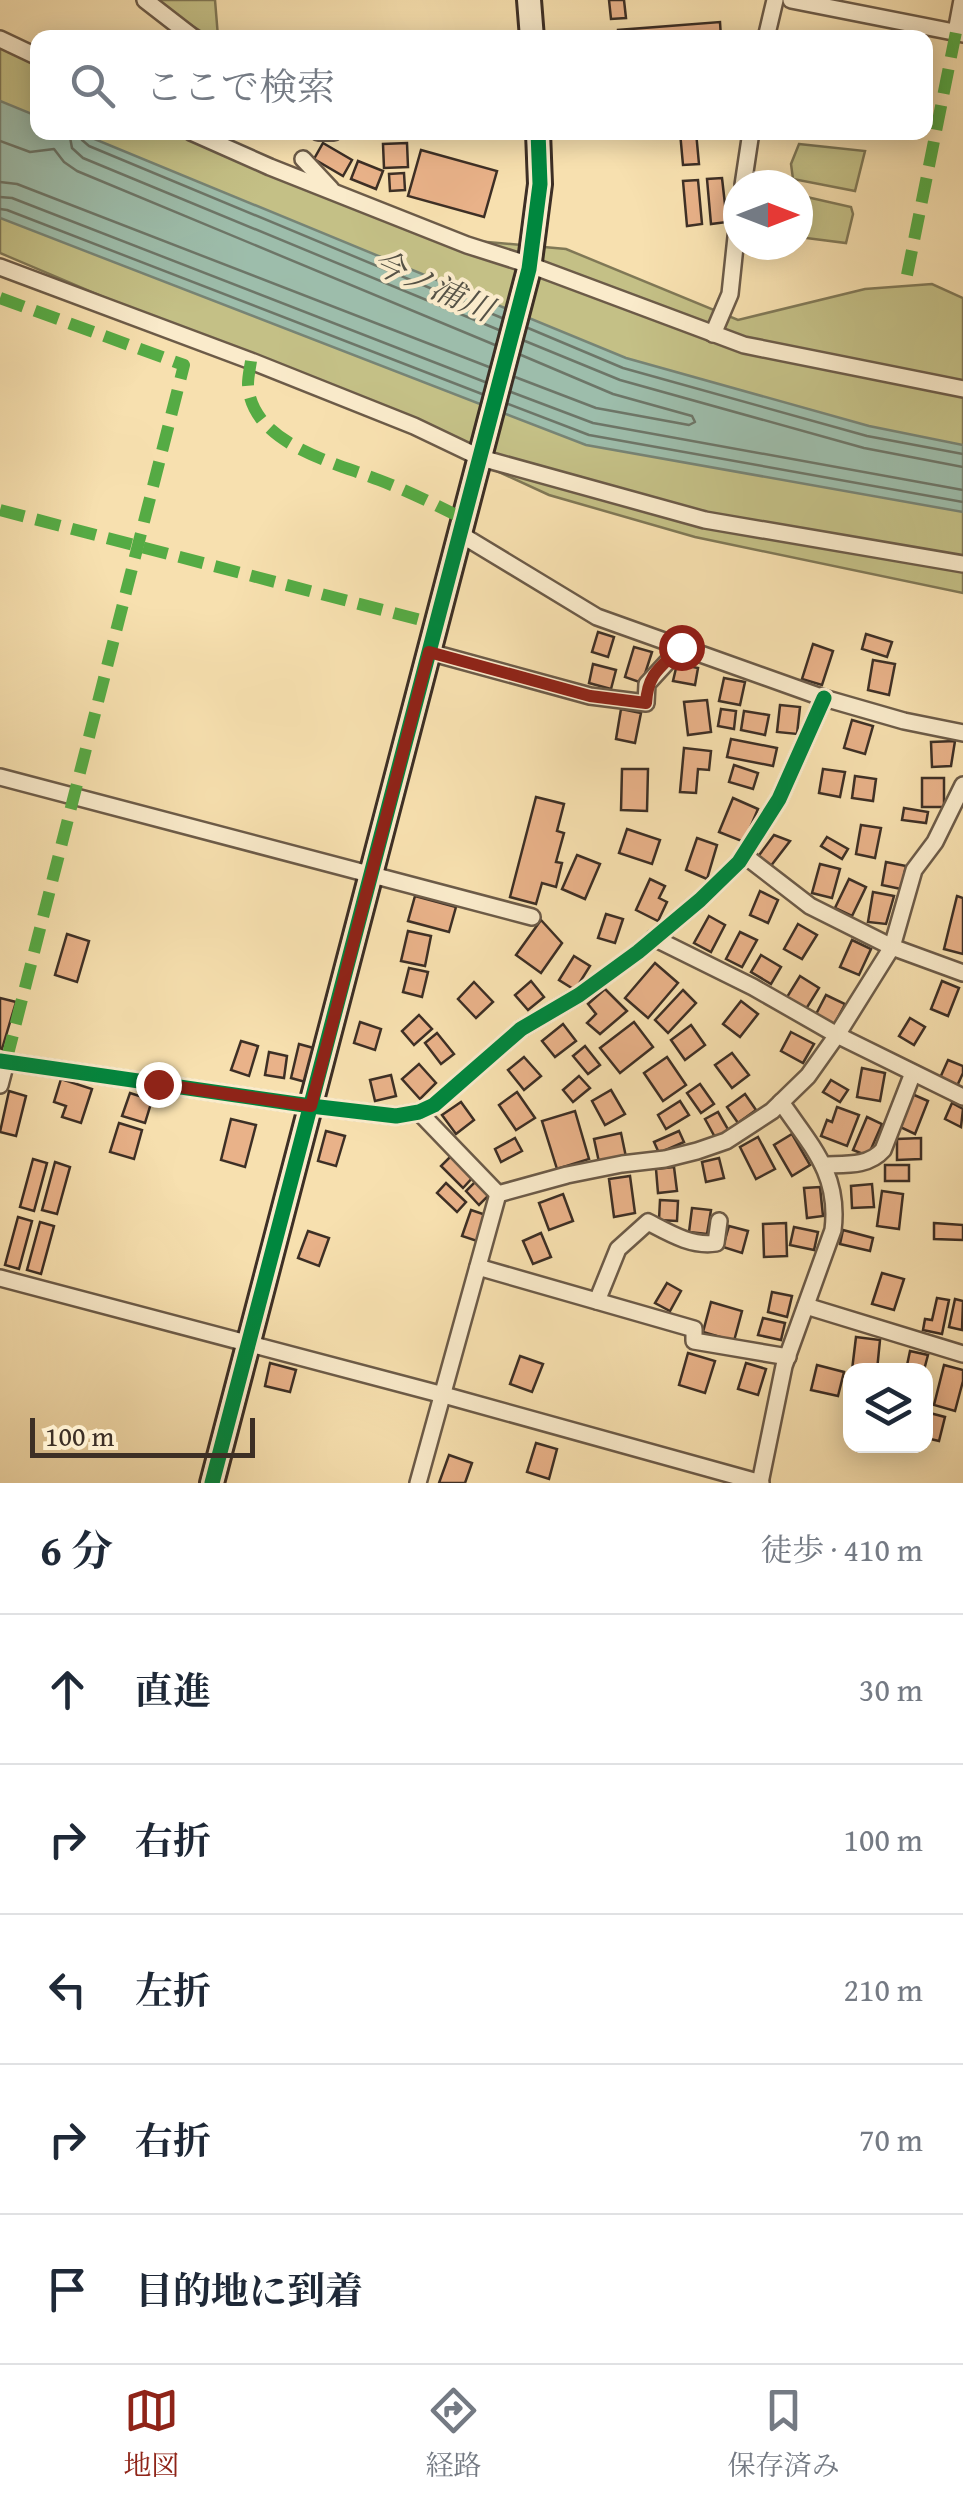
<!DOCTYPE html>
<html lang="ja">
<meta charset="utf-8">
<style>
:root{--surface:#fff;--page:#f6f6f7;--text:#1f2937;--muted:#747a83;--line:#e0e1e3;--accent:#8f2418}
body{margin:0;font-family:"Gentium Book Plus","Noto Serif JP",serif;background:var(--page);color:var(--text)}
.controls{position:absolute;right:30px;bottom:30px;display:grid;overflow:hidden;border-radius:20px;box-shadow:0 5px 25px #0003}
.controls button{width:90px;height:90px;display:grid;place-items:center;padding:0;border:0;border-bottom:2px solid var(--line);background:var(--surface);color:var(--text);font:50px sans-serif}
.compass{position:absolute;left:723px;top:170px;width:90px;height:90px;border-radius:50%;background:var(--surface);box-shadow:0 5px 25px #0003;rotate:90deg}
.scale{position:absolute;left:30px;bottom:25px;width:225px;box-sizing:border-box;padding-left:10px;border:5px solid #3d2f25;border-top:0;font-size:28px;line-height:35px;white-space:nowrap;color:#3d2f25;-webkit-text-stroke:8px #faebcb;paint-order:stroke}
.stop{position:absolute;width:30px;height:30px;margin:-22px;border:8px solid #8f2418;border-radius:50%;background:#fff}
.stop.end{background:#8f2418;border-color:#fff;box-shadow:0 2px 10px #0008}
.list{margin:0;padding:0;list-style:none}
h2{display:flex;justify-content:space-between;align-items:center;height:130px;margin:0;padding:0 40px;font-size:42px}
h2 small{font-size:32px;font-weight:400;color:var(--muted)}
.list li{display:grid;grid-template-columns:65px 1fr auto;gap:30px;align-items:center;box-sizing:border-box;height:150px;padding:0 40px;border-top:2px solid var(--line)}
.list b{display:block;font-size:38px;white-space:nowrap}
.list em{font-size:32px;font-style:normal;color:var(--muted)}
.icon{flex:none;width:55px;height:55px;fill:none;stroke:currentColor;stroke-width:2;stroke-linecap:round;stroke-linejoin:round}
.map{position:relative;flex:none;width:963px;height:1483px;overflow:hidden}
.search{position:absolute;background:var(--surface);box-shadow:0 5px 25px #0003;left:30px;right:30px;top:30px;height:110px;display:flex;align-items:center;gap:25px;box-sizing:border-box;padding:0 35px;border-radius:20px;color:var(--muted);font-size:38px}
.sheet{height:880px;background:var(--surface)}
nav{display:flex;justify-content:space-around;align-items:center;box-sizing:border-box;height:140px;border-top:2px solid var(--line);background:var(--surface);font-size:28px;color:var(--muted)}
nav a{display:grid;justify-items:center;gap:5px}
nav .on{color:var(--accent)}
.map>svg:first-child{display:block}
.green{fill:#c4c086;stroke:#807856;stroke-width:2.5}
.water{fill:#9dbdab;stroke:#778475;stroke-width:2.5}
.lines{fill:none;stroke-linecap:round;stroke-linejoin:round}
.shore{stroke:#6d7668;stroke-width:2.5}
.building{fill:#e9b289;stroke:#3d2f25;stroke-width:2.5}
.street-casing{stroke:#6c5b48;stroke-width:20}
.secondary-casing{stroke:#3d2f25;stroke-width:28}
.street{stroke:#faebcb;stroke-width:15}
.secondary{stroke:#faebcb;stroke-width:22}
.quiet{stroke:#55ab44;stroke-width:12;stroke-dasharray:25 12;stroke-linecap:butt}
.cycleway-casing{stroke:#faebcb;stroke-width:21}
.cycleway{stroke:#00873e;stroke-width:15}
.route{stroke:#8f2418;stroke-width:12}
.labels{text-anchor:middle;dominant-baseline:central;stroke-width:8;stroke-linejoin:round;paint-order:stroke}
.water-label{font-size:32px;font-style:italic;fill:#555246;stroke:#faebcb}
</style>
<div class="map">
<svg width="963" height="1483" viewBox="0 0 963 1483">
<rect width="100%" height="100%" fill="#f7e0af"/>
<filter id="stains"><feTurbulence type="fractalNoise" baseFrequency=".002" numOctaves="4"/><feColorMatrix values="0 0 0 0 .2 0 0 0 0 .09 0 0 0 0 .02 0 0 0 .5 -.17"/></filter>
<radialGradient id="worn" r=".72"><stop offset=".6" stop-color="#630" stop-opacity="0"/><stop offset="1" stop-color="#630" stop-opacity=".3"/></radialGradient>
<g class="green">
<path d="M151,0H215L218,37H210Z"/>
<path d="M0,48L37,64L38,132L199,133L453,239L566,249L738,320L865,289L932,284L963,298V593L695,537L549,495L294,378L0,253Z"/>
<path d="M799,144L865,151L855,191L793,179L791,164Z"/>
<path d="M798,195L851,207L853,214L846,243L798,237Z"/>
</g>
<path class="water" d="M0,101L37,116L38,132L80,133L626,358L869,426L963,445V512L586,445L0,218Z"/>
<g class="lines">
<g class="shore">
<path d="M69,132L72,148L83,158L499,330"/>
<path d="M81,132L82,140L89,146L502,318"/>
<path d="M0,141L30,152L54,149L64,162L77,171L495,345"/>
<path d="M0,182L17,184L489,367"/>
<path d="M0,197L12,198L485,382"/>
<path d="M0,209L7,210L482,394"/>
<path d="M528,328L623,368L867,436L963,454"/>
<path d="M525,341L620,380L864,448L963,467"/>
<path d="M515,377L596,408L689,425L695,422L692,416L613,394L521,355"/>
<path d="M511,392L593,423L963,490"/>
<path d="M508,404L589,435L963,502"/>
</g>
</g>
<g class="building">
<path d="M609,0H624L626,18L611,19Z"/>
<path d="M720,22L721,38H618V30Z"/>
<path d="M680,132H696L699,164L683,165Z"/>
<path d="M323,143L352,160L343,176L314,159Z"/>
<path d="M407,143L408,167L384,168L383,144Z"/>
<path d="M421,150L497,171L484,217L408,196Z"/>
<path d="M358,161L383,171L376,189L351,179Z"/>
<path d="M404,173L405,190L390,191L389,174Z"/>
<path d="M722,178L727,222L711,224L707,179Z"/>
<path d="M698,180L702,224L687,226L683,181Z"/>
<path d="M598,632L614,637L608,657L592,652Z"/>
<path d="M866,634L892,642L887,657L862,649Z"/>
<path d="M813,644L833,651L822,685L802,679Z"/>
<path d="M634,647L652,652L642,683L625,677Z"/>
<path d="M873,660L895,664L889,695L868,690Z"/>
<path d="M593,664L616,670L611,689L589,683Z"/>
<path d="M677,664L698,668L695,685L673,681Z"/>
<path d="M724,678L745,682L740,705L719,701Z"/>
<path d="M707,700L711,732L688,735L684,702Z"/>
<path d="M780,705L800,707L797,734L777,732Z"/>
<path d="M621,709L641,713L635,743L616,739Z"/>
<path d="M721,709L736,711L734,729L718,726Z"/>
<path d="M744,711L769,715L765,735L741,730Z"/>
<path d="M852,720L873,726L865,754L844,748Z"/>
<path d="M731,739L777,748L773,766L727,757Z"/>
<path d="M955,741L951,766L932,767L931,742Z"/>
<path d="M684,748L711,751L709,770L698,769L696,793L680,792Z"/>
<path d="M734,765L758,773L753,789L729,782Z"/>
<path d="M622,769H648L647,811L621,810Z"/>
<path d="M823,769L845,772L840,797L819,793Z"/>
<path d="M855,776L876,779L873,801L852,798Z"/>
<rect x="922" y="778" width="22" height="29"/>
<path d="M536,797L564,804L557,831L564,833L556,862L562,863L556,887L542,883L536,904L510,897Z"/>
<path d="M733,798L758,809L744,842L719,832Z"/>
<path d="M904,808L928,812L926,823L902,820Z"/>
<path d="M861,825L881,828L875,858L856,854Z"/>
<path d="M627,829L660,840L652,864L619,853Z"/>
<path d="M774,835L790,841L770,867L757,858Z"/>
<path d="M827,837L848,849L842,859L821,846Z"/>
<path d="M697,838L717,845L707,879L686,870Z"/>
<path d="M577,855L600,864L585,899L562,889Z"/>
<path d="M886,862L906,866L901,889L882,885Z"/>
<path d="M820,864L840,869L832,898L812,893Z"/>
<path d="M650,879L665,886L659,898L667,902L658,921L636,910Z"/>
<path d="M849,879L866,887L852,916L835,908Z"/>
<path d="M760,891L778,900L768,923L750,915Z"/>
<path d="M873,892L894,896L886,924L868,922Z"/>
<path d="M415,896L456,907L449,932L408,921Z"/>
<path d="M957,896L963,898V954L944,949Z"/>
<path d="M606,914L623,919L615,943L598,938Z"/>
<path d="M709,916L725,925L711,952L694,943Z"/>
<path d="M541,920L562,943L541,973L516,955Z"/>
<path d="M798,924L817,935L802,959L784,949Z"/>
<path d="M408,931L431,936L425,966L401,961Z"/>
<path d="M740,932L757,940L742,967L726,959Z"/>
<path d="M67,934L89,941L77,982L55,975Z"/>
<path d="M852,940L871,949L859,975L840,967Z"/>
<path d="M761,955L781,967L771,984L751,972Z"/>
<path d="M574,956L590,966L575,990L559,980Z"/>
<path d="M655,963L678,983L648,1018L625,998Z"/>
<path d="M409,968L428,972L422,997L403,992Z"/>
<path d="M800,976L819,988L806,1009L787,997Z"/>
<path d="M531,981L544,997L528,1010L515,995Z"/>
<path d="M942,981L959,988L948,1016L931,1009Z"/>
<path d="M474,982L493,1002L476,1018L458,999Z"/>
<path d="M605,989L627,1011L600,1034L587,1023L596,1014L588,1004Z"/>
<path d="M683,990L696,1003L668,1033L655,1020Z"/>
<path d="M826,995L845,1004L833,1027L814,1018Z"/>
<path d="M0,998L16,1002L2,1049L0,1048Z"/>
<path d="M741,1001L758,1014L740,1037L723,1024Z"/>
<path d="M419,1015L432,1029L414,1045L402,1031Z"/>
<path d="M910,1018L925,1027L914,1045L899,1036Z"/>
<path d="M360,1022L381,1029L375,1050L354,1043Z"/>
<path d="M634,1022L653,1047L620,1073L600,1048Z"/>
<path d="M563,1024L576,1041L555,1057L542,1041Z"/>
<path d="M691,1025L705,1045L685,1060L671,1040Z"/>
<path d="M791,1032L814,1044L803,1063L781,1051Z"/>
<path d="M437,1033L454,1054L441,1064L425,1043Z"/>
<path d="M241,1041L258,1046L249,1076L231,1070Z"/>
<path d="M299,1044L317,1049L309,1083L291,1078Z"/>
<path d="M585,1046L600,1065L588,1074L573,1056Z"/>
<path d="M269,1052L287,1056L284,1078L265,1075Z"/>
<path d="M732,1053L749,1075L732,1088L715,1065Z"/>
<path d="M524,1057L541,1076L524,1090L508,1070Z"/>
<path d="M667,1057L686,1085L663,1101L644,1073Z"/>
<path d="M948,1060L963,1066V1073L957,1086L940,1078Z"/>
<path d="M419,1064L436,1083L420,1099L402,1079Z"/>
<path d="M862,1068L885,1073L880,1101L857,1097Z"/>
<path d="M391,1075L396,1096L375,1101L370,1080Z"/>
<path d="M579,1076L590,1088L573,1102L563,1090Z"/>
<path d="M61,1079L92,1089L81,1123L62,1117L66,1106L54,1102Z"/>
<path d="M831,1080L848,1090L840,1102L823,1092Z"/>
<path d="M700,1084L714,1104L701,1113L687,1093Z"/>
<path d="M611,1090L625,1114L605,1125L592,1101Z"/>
<path d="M9,1091L26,1096L16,1136L0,1132Z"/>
<path d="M517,1092L535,1118L516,1130L499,1105Z"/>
<path d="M130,1093L152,1100L145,1123L122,1116Z"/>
<path d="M745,1094L756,1110L738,1123L727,1107Z"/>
<path d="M912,1094L928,1101L915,1134L898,1126Z"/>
<path d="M680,1101L689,1115L666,1129L658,1115Z"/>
<path d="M461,1102L474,1120L456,1134L442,1115Z"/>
<path d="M952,1103L963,1109L961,1127L945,1119Z"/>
<path d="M837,1107L859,1115L847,1146L821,1136L827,1120L832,1122Z"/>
<path d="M575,1111L589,1159L557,1169L542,1121Z"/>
<path d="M718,1112L729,1131L716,1139L705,1119Z"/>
<path d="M867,1117L882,1124L868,1156L853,1150Z"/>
<path d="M231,1119L256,1125L245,1167L221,1160Z"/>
<path d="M119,1123L142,1130L134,1159L110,1152Z"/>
<path d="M326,1131L345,1136L336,1166L318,1161Z"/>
<path d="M679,1131L684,1142L659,1153L654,1142Z"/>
<path d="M621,1133L626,1157L599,1162L594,1139Z"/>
<path d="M792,1134L810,1165L792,1176L774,1145Z"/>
<path d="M758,1137L775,1169L756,1179L740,1147Z"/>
<path d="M515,1138L522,1151L501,1162L495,1149Z"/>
<path d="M921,1138V1159L897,1160V1139Z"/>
<path d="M453,1154L474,1176L463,1188L441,1166Z"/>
<path d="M719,1158L724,1178L706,1182L702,1162Z"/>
<path d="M33,1159L47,1163L34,1211L20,1207Z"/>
<path d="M55,1162L70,1167L57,1214L42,1210Z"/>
<rect x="885" y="1165" width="24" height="16"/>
<path d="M674,1167L677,1191L658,1193L656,1169Z"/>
<path d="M630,1176L635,1213L614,1217L609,1179Z"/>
<path d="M476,1181L489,1195L479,1205L466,1191Z"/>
<path d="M446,1183L466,1202L457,1212L437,1193Z"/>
<path d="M872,1184L874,1207L852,1208L851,1186Z"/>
<path d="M820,1187L823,1216L807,1218L804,1188Z"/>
<path d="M882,1191L903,1194L899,1229L877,1226Z"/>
<path d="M563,1194L573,1221L549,1230L539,1203Z"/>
<path d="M660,1200L678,1201L677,1221L659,1220Z"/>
<path d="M692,1208L711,1210L707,1234L689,1232Z"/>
<path d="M471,1210L486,1215L477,1241L462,1236Z"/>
<path d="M18,1217L32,1221L19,1269L5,1265Z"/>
<path d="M40,1222L54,1226L41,1274L27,1270Z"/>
<path d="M786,1223L787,1256L764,1257L763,1224Z"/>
<path d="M934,1223L963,1225V1240L934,1239Z"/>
<path d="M729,1226L748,1231L742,1253L723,1247Z"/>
<path d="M794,1227L818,1232L814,1250L790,1245Z"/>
<path d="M843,1230L873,1238L870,1251L840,1244Z"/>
<path d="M308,1231L329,1238L319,1266L298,1258Z"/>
<path d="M541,1233L551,1257L533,1264L523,1241Z"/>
<path d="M882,1273L904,1279L894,1310L872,1304Z"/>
<path d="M667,1283L681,1291L670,1311L655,1303Z"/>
<path d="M772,1292L792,1296L787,1317L768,1312Z"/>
<path d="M937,1298L949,1300L942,1334L923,1330L925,1319L932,1320Z"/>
<path d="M955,1299L963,1301L962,1330L949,1327Z"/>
<path d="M711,1302L742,1311L734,1341L703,1332Z"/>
<path d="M763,1318L785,1323L781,1340L758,1335Z"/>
<path d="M856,1337L880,1340L877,1370H852Z"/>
<path d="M910,1351L928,1355L924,1370H906Z"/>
<path d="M688,1353L715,1361L705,1393L679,1385Z"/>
<path d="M520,1356L543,1364L532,1392L510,1384Z"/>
<path d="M270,1363L296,1370L290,1392L265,1386Z"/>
<path d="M746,1363L766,1369L758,1395L738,1389Z"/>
<path d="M817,1365L844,1372L838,1396L811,1390Z"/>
<path d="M944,1365L963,1370V1381L955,1411L934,1405Z"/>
<path d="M926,1412L945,1417L939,1441L926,1438Z"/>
<path d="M536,1443L557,1449L549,1479L527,1472Z"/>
<path d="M449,1455L472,1463L465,1483H439Z"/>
</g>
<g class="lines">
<g class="street-casing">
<g id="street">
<path d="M145,0L194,38"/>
<path d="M791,0L963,34"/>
<path d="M956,32L962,0"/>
<path d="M766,38L775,0"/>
<path d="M0,39L38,57"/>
<path d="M191,132L270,167L467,245L530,265L744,345L963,389"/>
<path d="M318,132H334"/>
<path d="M303,159L331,189"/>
<path d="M743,185L751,132"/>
<path d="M0,267L251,361L414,426L481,458L705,520L963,564"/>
<path d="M713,334L730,294L738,218"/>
<path d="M460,534L597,617L824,698L904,721L963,733"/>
<path d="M429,652L590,696L646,703L647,684L681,647"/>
<path d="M0,777L532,917"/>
<path d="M744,855L810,906L892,947L963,973"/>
<path d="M654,938L753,987L837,1035L963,1097"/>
<path d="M0,1061L311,1106L396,1116L419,1112L434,1105L521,1029L579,995L638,952L700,900L739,862L779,799L824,698"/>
<path d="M0,1085L6,1062"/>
<path d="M419,1112L498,1194L567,1175L622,1164L665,1159L697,1151L726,1141L772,1111L808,1076L837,1035L892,947L914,870L935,842L963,785"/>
<path d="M823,1165C845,1164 868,1167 883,1150L913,1073"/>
<path d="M478,1267L694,1329V1341L788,1357"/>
<path d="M0,1278L451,1397L761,1483"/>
<path d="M597,1301L618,1249L648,1222C669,1233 692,1247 716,1243L719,1221"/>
<path d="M806,1306L963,1354"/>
<path d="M418,1483L498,1194"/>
<path d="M760,1483L784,1366L833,1230C840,1174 811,1146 781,1102"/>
</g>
</g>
<g class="secondary-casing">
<g id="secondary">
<path d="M529,0L532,38"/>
<path d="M212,1483L529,269L540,184L538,132"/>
</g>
</g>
<use href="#street" class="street"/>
<use href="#secondary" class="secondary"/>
<g class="quiet">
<path d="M907,275L956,32"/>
<path d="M0,298L184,365L6,1062"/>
<path d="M251,361C250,368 248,377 248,384C251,444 334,462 379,480C408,491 436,505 464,519"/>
<path d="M0,510L436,624"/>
</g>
<g class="cycleway-casing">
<g id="cycleway">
<path d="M0,1061L311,1106L396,1116L419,1112L434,1105L521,1029L579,995L638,952L700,900L739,862L779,799L824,698"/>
<path d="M212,1483L529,269L540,184L538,132"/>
</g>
</g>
<use href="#cycleway" class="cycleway"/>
</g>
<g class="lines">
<path class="route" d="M158,1084L311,1106L429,652L590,696L646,703C648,673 660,668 681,647"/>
</g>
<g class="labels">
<g class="water-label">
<text transform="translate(433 285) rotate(24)">今ノ浦川</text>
</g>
</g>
<rect width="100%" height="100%" filter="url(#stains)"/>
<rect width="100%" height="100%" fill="url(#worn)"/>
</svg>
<div class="controls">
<button><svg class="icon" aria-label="layers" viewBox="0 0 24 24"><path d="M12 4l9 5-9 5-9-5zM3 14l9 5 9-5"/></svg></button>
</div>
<svg class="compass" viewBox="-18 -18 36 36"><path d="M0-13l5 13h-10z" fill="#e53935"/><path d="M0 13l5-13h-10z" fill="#747a83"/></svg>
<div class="scale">100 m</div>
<div class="stop" style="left:681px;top:647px"></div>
<div class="stop end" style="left:158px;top:1084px"></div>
<div class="search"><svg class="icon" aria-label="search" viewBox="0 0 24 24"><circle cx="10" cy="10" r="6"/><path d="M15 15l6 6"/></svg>ここで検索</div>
</div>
<section class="sheet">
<h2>6 分<small>徒歩 · 410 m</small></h2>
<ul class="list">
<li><svg class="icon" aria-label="ahead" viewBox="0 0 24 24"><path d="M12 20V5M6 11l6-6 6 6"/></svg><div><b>直進</b></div><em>30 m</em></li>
<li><svg class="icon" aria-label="right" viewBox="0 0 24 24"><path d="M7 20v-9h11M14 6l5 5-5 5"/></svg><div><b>右折</b></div><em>100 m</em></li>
<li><svg class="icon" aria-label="left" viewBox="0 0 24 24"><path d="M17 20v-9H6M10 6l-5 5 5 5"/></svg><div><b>左折</b></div><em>210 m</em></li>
<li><svg class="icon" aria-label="right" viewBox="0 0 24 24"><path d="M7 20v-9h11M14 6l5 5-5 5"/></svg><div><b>右折</b></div><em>70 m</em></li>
<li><svg class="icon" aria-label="arrive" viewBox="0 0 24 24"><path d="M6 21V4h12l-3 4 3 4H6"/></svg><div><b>目的地に到着</b></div></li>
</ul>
</section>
<nav>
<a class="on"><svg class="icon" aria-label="map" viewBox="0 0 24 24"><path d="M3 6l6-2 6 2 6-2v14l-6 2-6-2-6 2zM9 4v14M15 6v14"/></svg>地図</a>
<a><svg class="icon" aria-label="directions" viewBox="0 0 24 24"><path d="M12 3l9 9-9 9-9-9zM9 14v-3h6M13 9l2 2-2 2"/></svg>経路</a>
<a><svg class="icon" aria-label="saved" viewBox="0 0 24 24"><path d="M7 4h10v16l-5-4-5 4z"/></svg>保存済み</a>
</nav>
